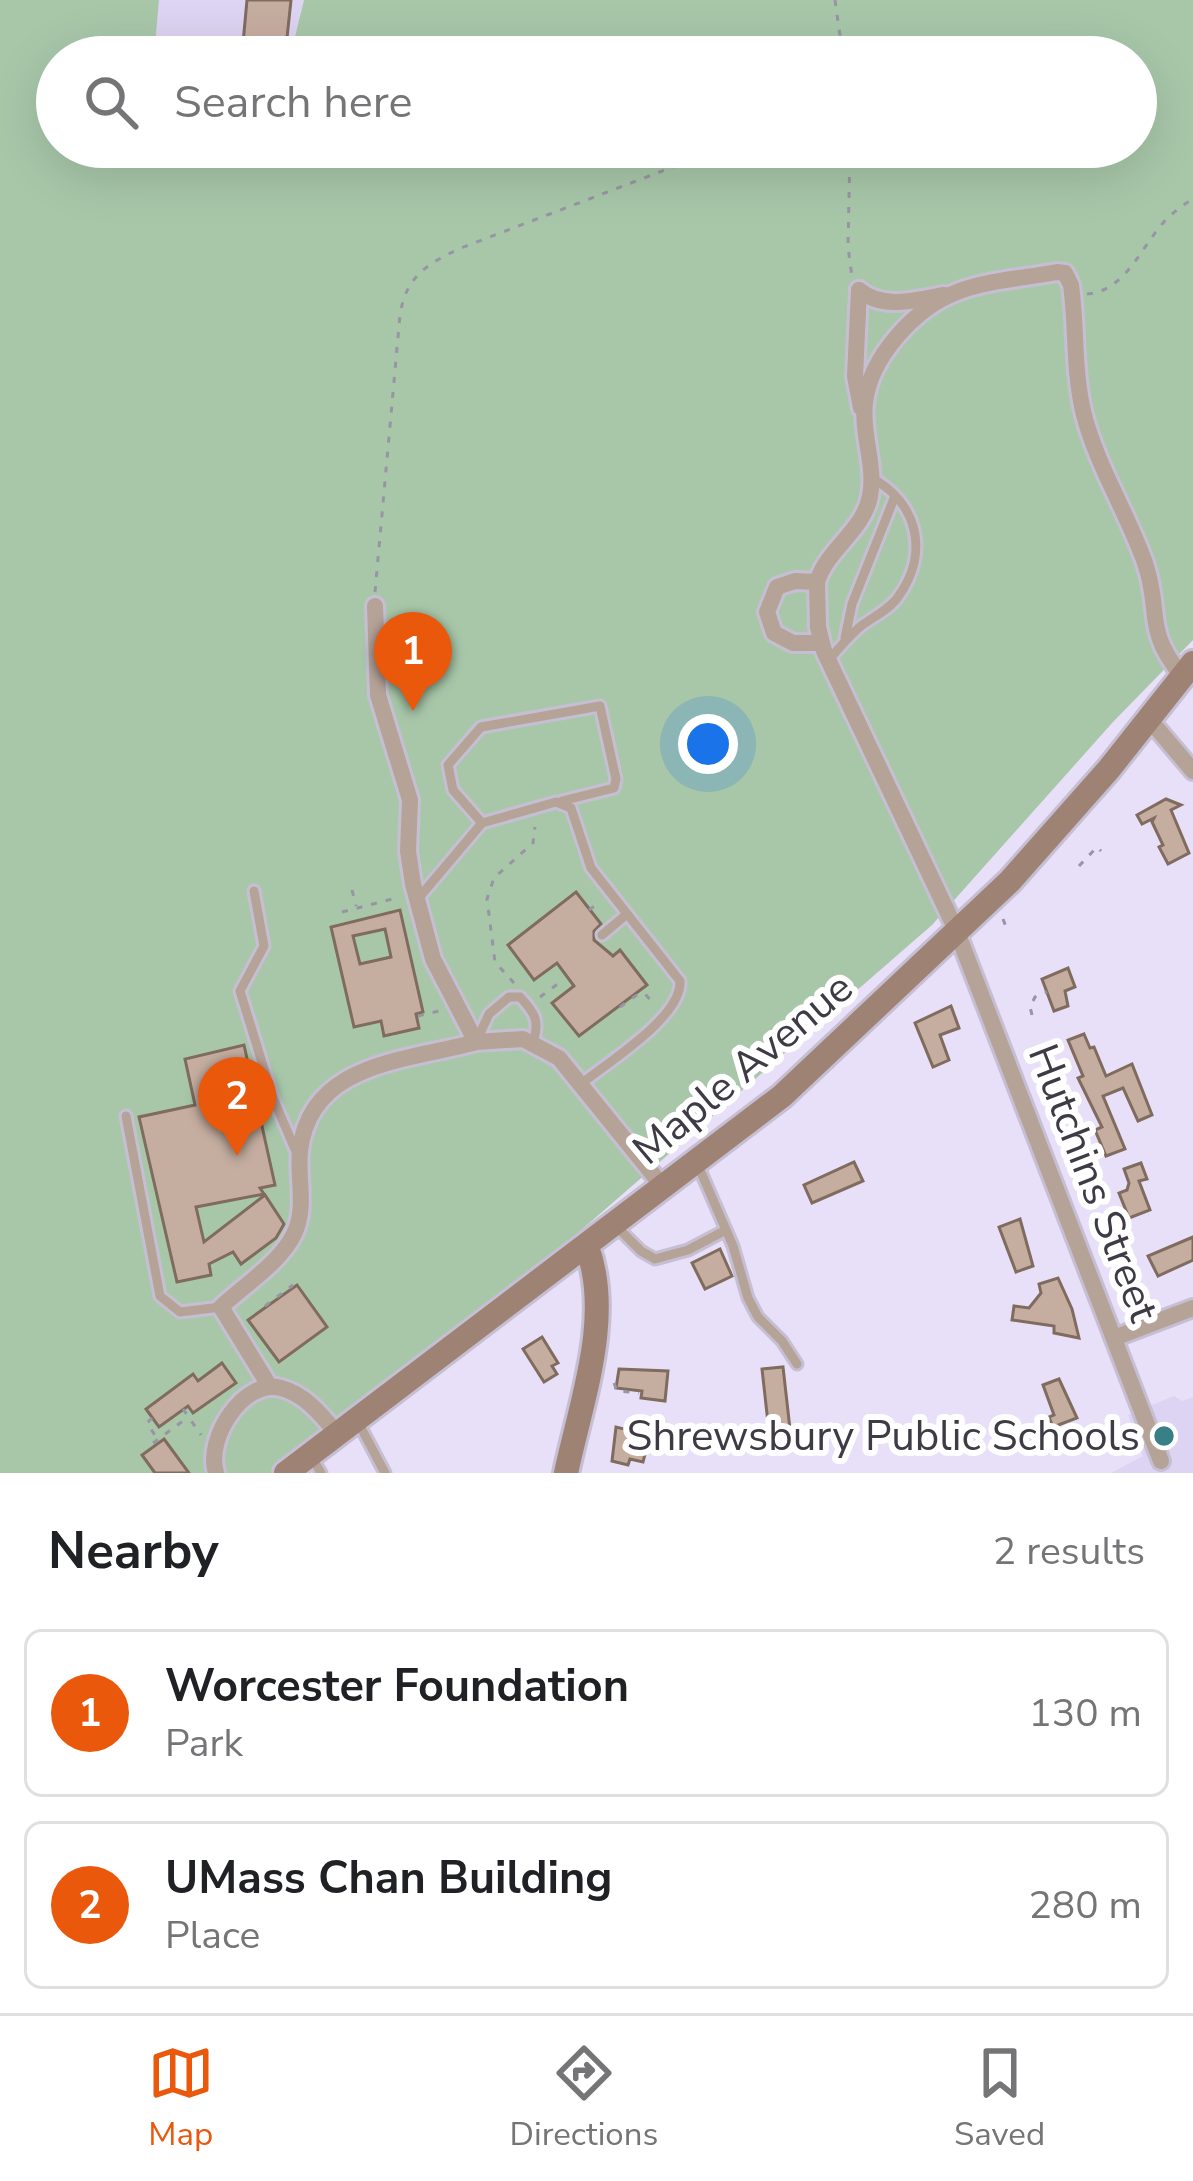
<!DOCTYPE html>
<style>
:root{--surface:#fff;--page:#f2f2f2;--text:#202124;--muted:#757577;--line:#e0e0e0;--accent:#ea580c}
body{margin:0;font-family:"Nunito Sans",sans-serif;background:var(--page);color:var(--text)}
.you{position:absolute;left:708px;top:744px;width:42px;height:42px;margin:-30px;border:9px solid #fff;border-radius:50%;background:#1a73e8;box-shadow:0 0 0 18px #1a73e833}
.badge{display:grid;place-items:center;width:78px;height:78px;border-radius:50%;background:var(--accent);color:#fff;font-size:39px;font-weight:700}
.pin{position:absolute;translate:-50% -99px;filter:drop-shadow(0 3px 6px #0008)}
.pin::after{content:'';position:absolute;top:63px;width:42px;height:36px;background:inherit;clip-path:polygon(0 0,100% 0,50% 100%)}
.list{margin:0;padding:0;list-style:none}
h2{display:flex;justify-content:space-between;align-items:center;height:156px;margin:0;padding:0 48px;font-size:51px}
h2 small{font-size:39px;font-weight:400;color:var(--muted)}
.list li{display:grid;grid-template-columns:78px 1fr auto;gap:36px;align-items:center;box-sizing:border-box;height:168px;margin:0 24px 24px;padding:0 24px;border:3px solid var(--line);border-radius:18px}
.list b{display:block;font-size:45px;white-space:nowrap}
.list p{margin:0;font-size:39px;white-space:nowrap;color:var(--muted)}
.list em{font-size:39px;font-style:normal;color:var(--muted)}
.icon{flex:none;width:66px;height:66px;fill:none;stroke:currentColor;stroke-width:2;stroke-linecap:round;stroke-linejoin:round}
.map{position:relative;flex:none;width:1193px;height:1473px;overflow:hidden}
.search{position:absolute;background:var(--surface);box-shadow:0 12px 48px #0002;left:36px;right:36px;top:36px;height:132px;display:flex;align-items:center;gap:30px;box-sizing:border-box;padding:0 42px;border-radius:66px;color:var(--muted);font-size:45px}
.sheet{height:540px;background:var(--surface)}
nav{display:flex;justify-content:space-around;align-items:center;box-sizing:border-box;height:168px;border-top:3px solid var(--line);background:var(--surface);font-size:33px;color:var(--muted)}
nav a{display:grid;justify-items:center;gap:6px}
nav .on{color:var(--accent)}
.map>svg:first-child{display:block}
.built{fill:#ddd3f2}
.green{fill:#a8c7a9}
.building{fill:#c5aea0;stroke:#806b5f;stroke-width:3;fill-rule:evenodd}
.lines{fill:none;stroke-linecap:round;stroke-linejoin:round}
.lane-casing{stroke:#c6bfd4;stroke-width:15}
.street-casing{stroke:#c6bfd4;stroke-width:22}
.secondary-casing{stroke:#c6bfd4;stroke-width:30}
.path{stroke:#9994a5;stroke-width:3;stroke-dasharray:6 9;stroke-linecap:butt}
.lane{stroke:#b6a398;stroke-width:9}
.street{stroke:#b6a398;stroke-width:16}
.secondary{stroke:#9e8374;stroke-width:24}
.poi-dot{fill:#388086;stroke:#fff;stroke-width:4.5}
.labels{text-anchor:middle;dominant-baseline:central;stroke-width:12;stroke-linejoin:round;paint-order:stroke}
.street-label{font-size:42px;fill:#3e3b45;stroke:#fff}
.poi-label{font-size:42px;fill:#3e3b45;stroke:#fff;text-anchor:end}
</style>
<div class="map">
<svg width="1193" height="1473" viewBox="0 0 1193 1473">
<rect width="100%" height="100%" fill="#e8e0f8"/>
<g class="built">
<path d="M159,0H304L290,57H154Z"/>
<path d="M146,147H268L264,161L145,157Z"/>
<path d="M1174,1396L1182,1401L1193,1397V1473H1111L1143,1456L1128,1415Z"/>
</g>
<path class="green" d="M0,0H159L154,57H57V147H146V158L263,161L268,147H1136V57H290L304,0H1193V640L1113,722L932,925L302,1473H0Z"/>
<g class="building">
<path d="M247,0H291L285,57L242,54Z"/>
<path d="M1166,799L1181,805L1171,810L1189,853L1168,864L1159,847L1163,845L1152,822L1154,818L1142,824L1137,815Z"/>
<path d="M576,892L601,924L594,931V940L613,956L620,950L647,985L579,1036L552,1003L574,986L557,963L534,980L508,945Z"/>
<path d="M400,910L423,1012L416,1014L419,1028L384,1036L381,1021L354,1027L331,927ZM385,929L391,957L360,964L353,936Z"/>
<path d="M1068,968L1075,987L1065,991L1068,1006L1054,1011L1042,979Z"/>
<path d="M951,1006L959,1028L940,1035L949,1060L933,1067L915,1023Z"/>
<path d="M1084,1034L1090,1048L1094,1047L1106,1076L1132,1064L1152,1115L1138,1121L1123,1088L1103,1096L1125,1149L1106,1156L1095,1130L1102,1127L1078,1078L1083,1076L1068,1040Z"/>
<path d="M244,1045L275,1185L260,1188L264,1194L196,1207L204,1242L265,1195L284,1224L276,1238L241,1264L233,1252L209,1264L211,1275L177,1282L139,1117L195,1105L185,1059Z"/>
<path d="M854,1162L863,1181L812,1203L804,1185Z"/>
<path d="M1141,1163L1147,1179L1139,1181L1150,1210L1129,1218L1119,1193L1127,1190L1129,1183L1124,1169Z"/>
<path d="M1020,1219L1033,1266L1016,1272L999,1227Z"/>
<path d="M1193,1237V1260L1158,1276L1148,1256Z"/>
<path d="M720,1249L732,1276L705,1289L692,1263Z"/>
<path d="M1058,1278L1072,1309L1079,1338L1054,1333V1326L1012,1320L1014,1306L1029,1308L1041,1293L1039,1284Z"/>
<path d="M297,1285L327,1327L279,1362L248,1320Z"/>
<path d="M542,1337L558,1363L552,1366L557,1374L544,1382L523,1349Z"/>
<path d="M222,1363L236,1383L193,1413L188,1406L159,1427L146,1409L193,1374L198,1381Z"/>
<path d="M783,1367L790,1429L769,1432L762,1369Z"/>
<path d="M619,1369L668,1371L665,1401L641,1398L642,1391L616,1388Z"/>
<path d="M1059,1379L1077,1418L1053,1427L1049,1417L1054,1415L1043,1385Z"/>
<path d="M648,1423L668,1429L665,1440L650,1435L643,1462L630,1459L628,1465L612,1461L616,1427L649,1435L645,1434Z"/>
<path d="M164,1439L189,1473H155L142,1455Z"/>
</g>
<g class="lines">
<g class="lane-casing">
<g id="lane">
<path d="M845,638L852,604L895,496"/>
<path d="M828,661C838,649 849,636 861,626C873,617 890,609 898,597C930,553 918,502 870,477"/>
<path d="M482,823L453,790L448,765L481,727L600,706L616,779L614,788L562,801"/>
<path d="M254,891L264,946L240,991L273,1098L297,1154"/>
<path d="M417,900L482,823L556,802L571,808L591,868L680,981C682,1017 608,1062 581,1084"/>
<path d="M602,935L627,914"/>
<path d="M476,1042L489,1014L509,997H520C535,1013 540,1021 533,1042"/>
<path d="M126,1116L160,1296L180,1312L221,1307"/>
<path d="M697,1163L733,1246L748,1298L758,1317L782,1341L797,1364"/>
<path d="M615,1225L641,1251L655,1259L688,1250L726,1230"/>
<path d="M358,1422L385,1473"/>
<path d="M311,1456L321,1473"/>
</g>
</g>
<g class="street-casing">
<g id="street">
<path d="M859,290L855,376L861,408"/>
<path d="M859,290C883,310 916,300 944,295"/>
<path d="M817,582C827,549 864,530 870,496C876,465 861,434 865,403C870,357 915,308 957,292C987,280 1026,278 1057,272L1065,273L1071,285C1077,328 1073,371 1084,415C1098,468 1127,512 1145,563C1162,612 1143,628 1182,676"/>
<path d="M375,606L378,695L410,800L408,851L413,884L433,959L476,1042L523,1039L559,1058L664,1188"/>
<path d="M822,643H793L774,633L767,612L777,587L795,581L817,582L818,627L824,651L957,932L1161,1461"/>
<path d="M1149,719L1193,771"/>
<path d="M1114,1338L1193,1308"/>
<path d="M270,1387L221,1307C244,1285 280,1263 294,1234C307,1208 297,1178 300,1151C310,1061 409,1061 476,1042"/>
<path d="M216,1473C205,1438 244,1378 281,1388C307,1395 323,1417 339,1436"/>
</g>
</g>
<g class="secondary-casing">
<g id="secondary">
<path d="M286,1473L782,1096L1010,881L1109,769L1193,663"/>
<path d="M566,1473C581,1402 613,1317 587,1247"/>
</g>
</g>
<g class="path">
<path d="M835,0L843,57"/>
<path d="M850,147L848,247L852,277"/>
<path d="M899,147H901"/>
<path d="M1087,294C1125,291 1140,249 1163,223C1171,213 1183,206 1193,198"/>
<path d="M375,592L400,315C406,276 427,264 461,248L725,147"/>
<path d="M1079,866L1097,847L1101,851"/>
<path d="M352,890L356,906"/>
<path d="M589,910L600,902"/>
<path d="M342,912L400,897"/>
<path d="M1003,919L1008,932"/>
<path d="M514,983L495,962L487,899L494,878L533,843L535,827"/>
<path d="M540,997L559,983"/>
<path d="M620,1007L638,994H645L655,1005"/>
<path d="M1032,1015L1030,1007L1035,997L1047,992"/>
<path d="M418,1016L439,1011"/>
<path d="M265,1306L293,1285"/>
<path d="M614,1383L617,1391L639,1393"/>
<path d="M183,1409L201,1435"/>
<path d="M152,1418L147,1423L158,1440"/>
<path d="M153,1443L187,1418"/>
</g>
<use href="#lane" class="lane"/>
<use href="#street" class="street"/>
<use href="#secondary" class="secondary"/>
</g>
<circle class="poi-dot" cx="1164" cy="1436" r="12"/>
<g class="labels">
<g class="street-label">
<text transform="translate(743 1069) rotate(-40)">Maple Avenue</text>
<text transform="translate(1093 1183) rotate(69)">Hutchins Street</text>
</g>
<g class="poi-label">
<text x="1140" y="1436">Shrewsbury Public Schools</text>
</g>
</g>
</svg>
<div class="you"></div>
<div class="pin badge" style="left:413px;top:711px">1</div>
<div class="pin badge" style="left:237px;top:1156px">2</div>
<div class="search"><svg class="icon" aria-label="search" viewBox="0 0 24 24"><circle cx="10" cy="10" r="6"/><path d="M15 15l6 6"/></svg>Search here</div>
</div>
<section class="sheet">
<h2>Nearby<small>2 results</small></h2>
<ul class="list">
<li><span class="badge">1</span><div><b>Worcester Foundation</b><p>Park</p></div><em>130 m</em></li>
<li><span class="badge">2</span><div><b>UMass Chan Building</b><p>Place</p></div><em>280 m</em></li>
</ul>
</section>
<nav>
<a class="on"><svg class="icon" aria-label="map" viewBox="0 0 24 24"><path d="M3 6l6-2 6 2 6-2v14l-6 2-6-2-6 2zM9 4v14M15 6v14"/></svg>Map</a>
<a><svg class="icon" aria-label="directions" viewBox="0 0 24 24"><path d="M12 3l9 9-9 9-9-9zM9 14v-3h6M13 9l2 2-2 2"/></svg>Directions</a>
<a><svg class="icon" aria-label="saved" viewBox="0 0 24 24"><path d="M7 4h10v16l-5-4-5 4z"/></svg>Saved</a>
</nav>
